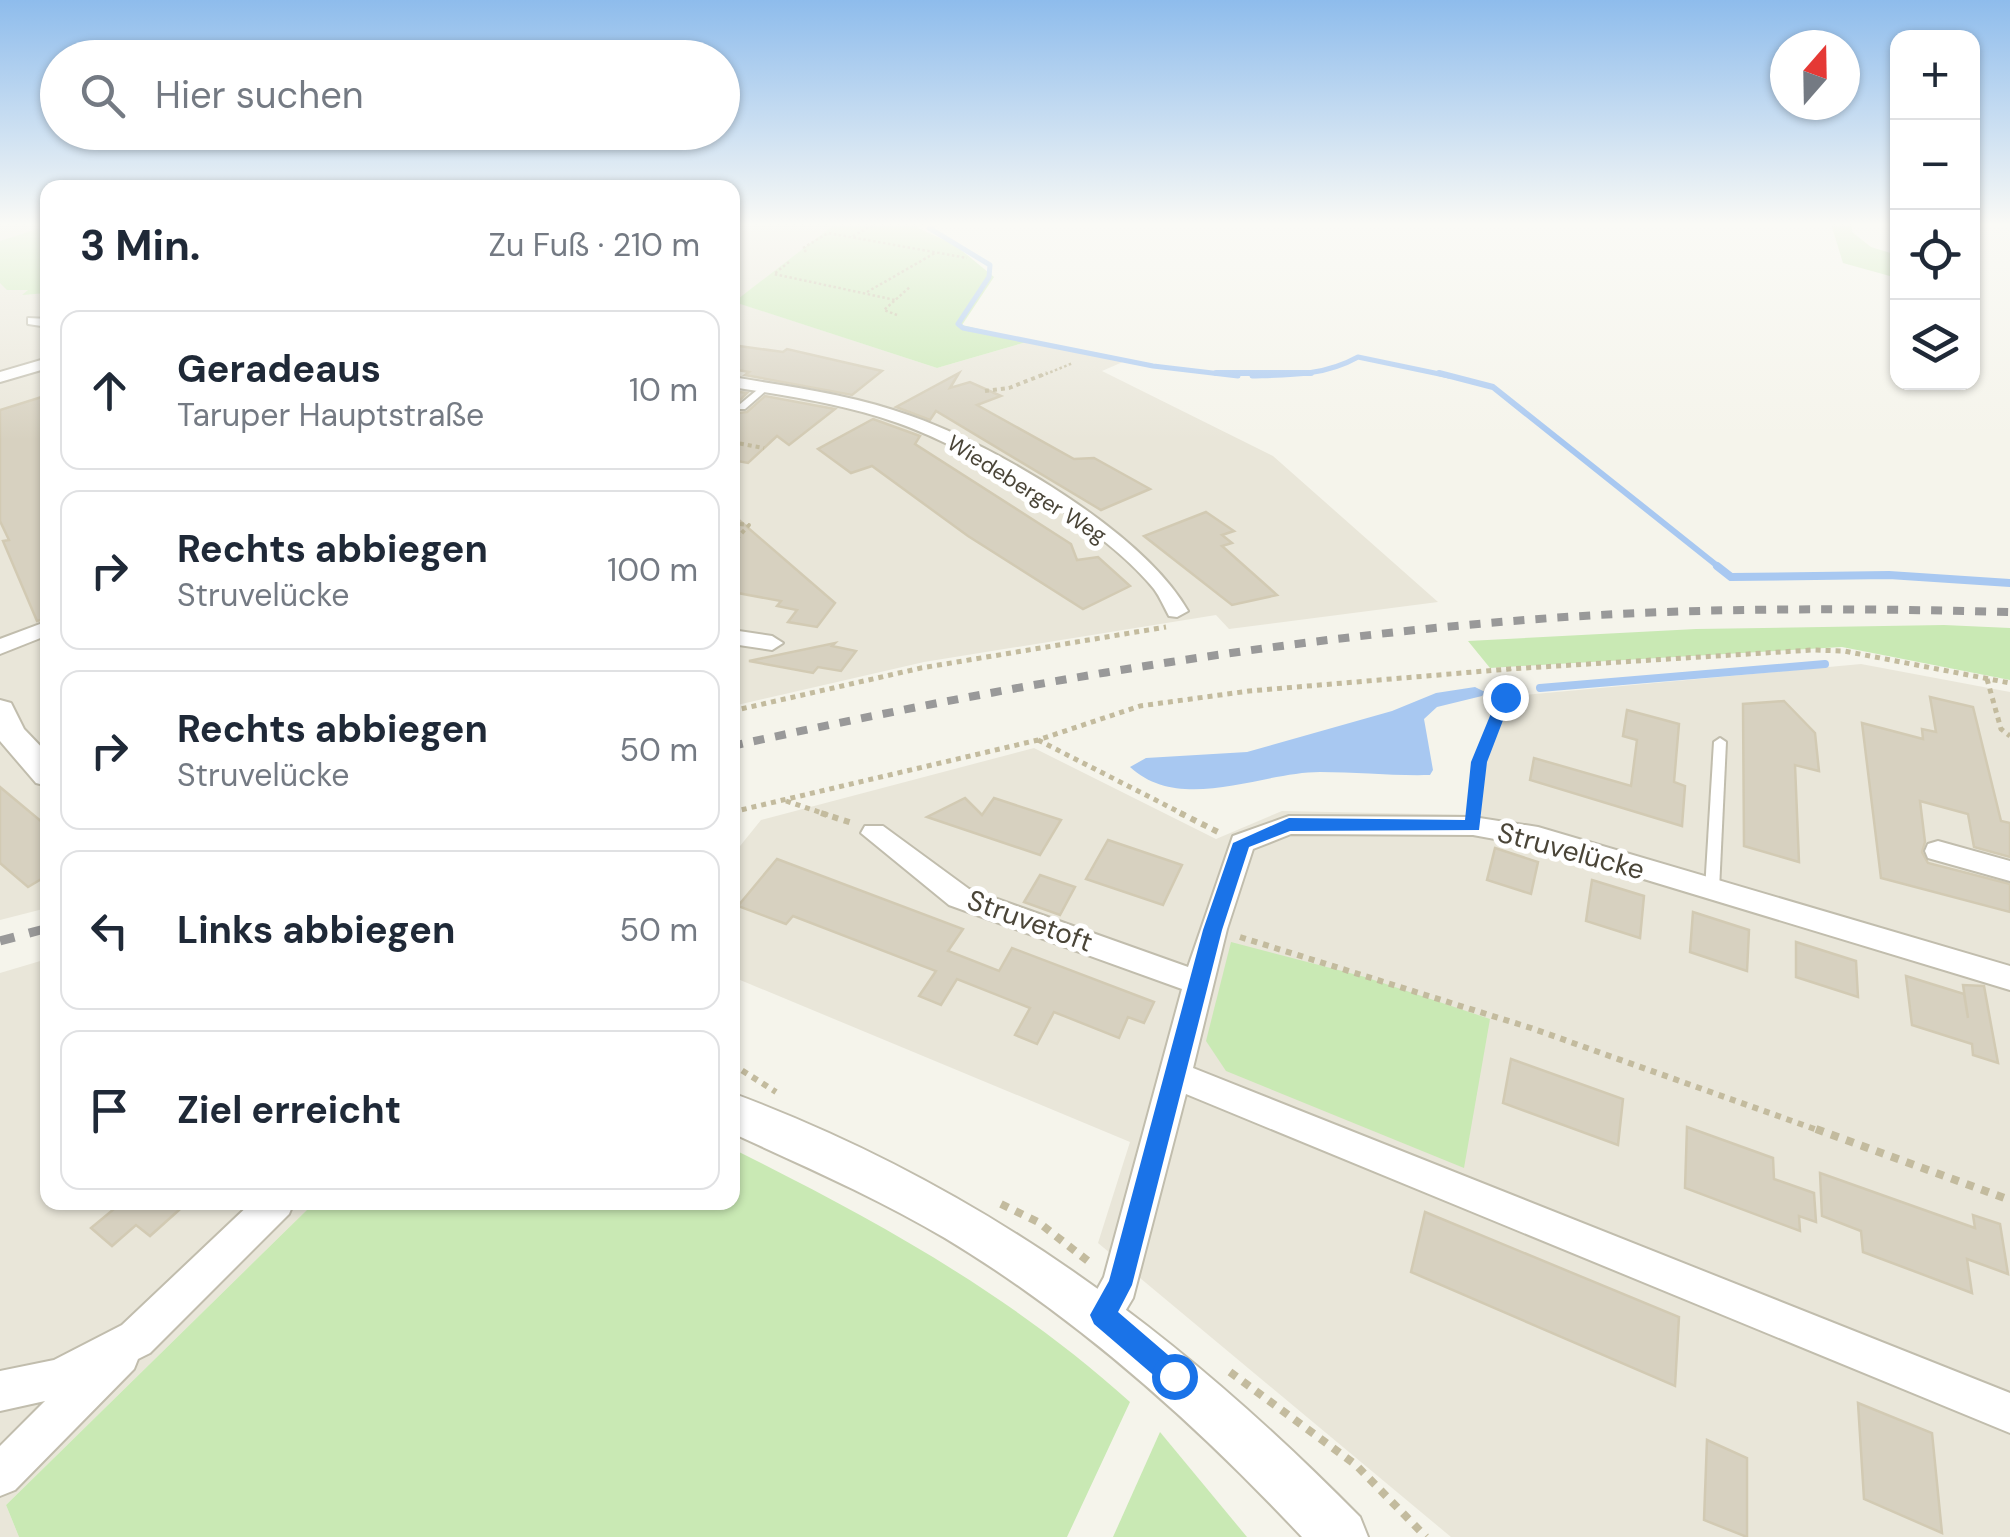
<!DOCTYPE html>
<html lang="de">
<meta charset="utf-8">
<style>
:root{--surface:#fff;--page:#f6f6f7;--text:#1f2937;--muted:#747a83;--line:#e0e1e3}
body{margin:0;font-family:"DM Sans",sans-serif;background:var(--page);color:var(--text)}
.controls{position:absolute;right:30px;top:30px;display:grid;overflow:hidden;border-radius:20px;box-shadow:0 2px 8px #0004}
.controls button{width:90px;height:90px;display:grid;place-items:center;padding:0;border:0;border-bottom:2px solid var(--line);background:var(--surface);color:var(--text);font:50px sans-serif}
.compass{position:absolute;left:1770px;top:30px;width:90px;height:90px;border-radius:50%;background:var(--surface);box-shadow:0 2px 8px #0004;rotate:20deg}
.stop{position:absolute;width:30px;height:30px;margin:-22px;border:8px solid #1a73e8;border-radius:50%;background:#fff}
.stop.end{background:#1a73e8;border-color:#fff;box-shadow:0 2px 10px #0008}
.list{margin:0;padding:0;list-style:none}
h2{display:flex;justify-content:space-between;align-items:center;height:130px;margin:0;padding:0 40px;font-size:42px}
h2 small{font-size:32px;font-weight:400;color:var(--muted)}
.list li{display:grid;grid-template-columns:65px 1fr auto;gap:30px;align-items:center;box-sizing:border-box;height:160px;margin:0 20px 20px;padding:0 20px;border:2px solid var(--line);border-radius:20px}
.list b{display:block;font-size:38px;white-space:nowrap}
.list p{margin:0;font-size:32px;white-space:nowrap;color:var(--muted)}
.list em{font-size:32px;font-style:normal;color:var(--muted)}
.icon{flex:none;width:55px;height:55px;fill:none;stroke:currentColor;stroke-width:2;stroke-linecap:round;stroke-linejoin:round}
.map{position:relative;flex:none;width:2010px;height:1537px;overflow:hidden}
.search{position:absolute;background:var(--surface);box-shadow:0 2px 8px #0004;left:40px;top:40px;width:700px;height:110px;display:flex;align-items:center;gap:25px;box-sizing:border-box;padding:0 35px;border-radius:55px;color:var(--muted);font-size:38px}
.panel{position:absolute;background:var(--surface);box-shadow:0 2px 8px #0004;left:40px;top:180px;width:700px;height:1030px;border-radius:20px}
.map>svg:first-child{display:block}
.residential{fill:#e9e6d9}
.green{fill:#c9e9b4}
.water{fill:#a8c8f1}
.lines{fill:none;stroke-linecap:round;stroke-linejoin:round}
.stream-far2{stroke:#a8c8f1;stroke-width:5}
.stream-far1{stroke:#a8c8f1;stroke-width:6}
.stream{stroke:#a8c8f1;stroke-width:8}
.building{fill:#d7d1c0;stroke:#d2cab3;stroke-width:2.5}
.service-casing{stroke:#c1bdad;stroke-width:4}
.minor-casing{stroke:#c1bdad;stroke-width:4}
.tertiary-casing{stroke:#c1bdad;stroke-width:4}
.path-far4{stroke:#c3bb9e;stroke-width:2.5;stroke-dasharray:2.5 2.5;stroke-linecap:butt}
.path-far3{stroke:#c3bb9e;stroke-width:4;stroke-dasharray:4 4;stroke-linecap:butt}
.path-far2{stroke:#c3bb9e;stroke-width:5;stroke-dasharray:5 5;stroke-linecap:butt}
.path-far1{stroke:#c3bb9e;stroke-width:6;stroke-dasharray:6 6;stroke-linecap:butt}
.path{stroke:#c3bb9e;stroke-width:8;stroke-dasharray:8 8;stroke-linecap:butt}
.service{fill:#fff;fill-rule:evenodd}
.minor{fill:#fff;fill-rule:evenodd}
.tertiary{fill:#fff;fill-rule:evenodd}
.rail-far1{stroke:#999;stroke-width:8;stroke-dasharray:11 11;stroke-linecap:butt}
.rail{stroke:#999;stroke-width:9;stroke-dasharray:15 15;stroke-linecap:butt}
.route{fill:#1a73e8}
.labels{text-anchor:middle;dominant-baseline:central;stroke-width:10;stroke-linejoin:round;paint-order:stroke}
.far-street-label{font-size:22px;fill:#4a4538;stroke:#fff}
.street-label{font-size:28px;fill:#4a4538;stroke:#fff}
</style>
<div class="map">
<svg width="2010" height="1537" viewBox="0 0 2010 1537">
<rect width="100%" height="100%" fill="#f5f4eb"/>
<g class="residential">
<path d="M0,224H47V908L0,920Z"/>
<path d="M732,224H835L735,302L937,368L1030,341L1125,361L1102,371L1273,456L1438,602L1229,629L1216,615L924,662L733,706Z"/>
<path d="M1861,664L2010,692V1537H1451L1098,1243L1130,1142L733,977L732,856L761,820L1034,748L1216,839L1282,811L1476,815L1484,765L1514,696Z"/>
<path d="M47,959L48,1202L314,1203L6,1505L19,1537H0V973Z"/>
</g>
<g class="green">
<path d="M835,224H924L918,228L955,245L994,277L962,325L1030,341L937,368L734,302Z"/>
<path d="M1831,224H1852V232L1871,247L1897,255V278L1843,263Z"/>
<path d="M47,226V293L22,295L28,290H7L0,283V241Z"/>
<path d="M1944,625L2010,628V680L1842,647L1490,668L1468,641L1696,629Z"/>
<path d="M1231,942L1365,977L1490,1019L1464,1168L1226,1071L1206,1041Z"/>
<path d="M733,1149C877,1221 1009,1293 1130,1402L1067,1537H19L6,1505L314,1203L732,1202Z"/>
<path d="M1160,1432L1247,1537H1113Z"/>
</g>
<path class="water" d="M1475,687L1485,692L1482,696L1437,707L1424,719L1433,770L1430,775C1393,776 1357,772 1320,772C1261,772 1181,814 1130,767L1146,758L1247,752L1392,711L1436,693Z"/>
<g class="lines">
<g class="stream-far2">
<path d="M936,224L929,228L990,265L989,277L958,324L963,328L1153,366L1238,376"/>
<path d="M1252,376C1289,375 1324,376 1358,357L1449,376"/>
</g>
<g class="stream-far1">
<path d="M1216,373H1311"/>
<path d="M1439,373L1493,387L1720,568"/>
</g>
<g class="stream">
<path d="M1717,566L1731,577L1889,575L2010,583"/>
<path d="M1540,688L1825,664"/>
</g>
</g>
<g class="building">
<path d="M732,345L783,352L787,349L882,371L852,395L745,375L749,372L732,369Z"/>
<path d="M959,373L950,388L970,382L1001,396L977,405L1074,459L1094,458L1150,489L1101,510L936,411L930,420L896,407Z"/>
<path d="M732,391L747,393L735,405L739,413L747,412L765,396L835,409L789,445L777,436L748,463L732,460Z"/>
<path d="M48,395V618L37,621L3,541L9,540L0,521V410Z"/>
<path d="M873,419L920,436L915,444L1071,544L1077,560L1098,557L1130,586L1083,609L968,536L872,466L851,473L818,449Z"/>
<path d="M1206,512L1234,531L1222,535L1232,543L1222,546L1277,595L1232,605L1144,536Z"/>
<path d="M732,514L835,603L817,627L788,622L797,610L777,606L781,601L732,592Z"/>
<path d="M835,643L832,646L856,651L841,671L818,667L813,673L749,661Z"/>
<path d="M1930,697L1973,707L2001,821L2010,823V857L1974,847L1968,814L1920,801L1925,842L1922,852L1928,863L2010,884V912L1881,878L1862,723L1923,739L1922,729L1936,732Z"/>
<path d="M1784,701L1815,733L1819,771L1795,765L1799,862L1744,846L1743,704Z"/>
<path d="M1627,710L1679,724L1674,782L1685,786L1682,826L1530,780L1534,758L1631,786L1637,740L1623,736Z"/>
<path d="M0,787L48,827V875L28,887L0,863Z"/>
<path d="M965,798L982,815L994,798L1061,820L1040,855L927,817Z"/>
<path d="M1108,840L1182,865L1163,905L1086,879Z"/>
<path d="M1495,848L1538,862L1531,894L1487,880Z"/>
<path d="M777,859L963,929L948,951L999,971L1012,948L1154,1002L1144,1023L1128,1017L1119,1038L1054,1012L1037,1044L1015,1035L1030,1008L957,979L941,1005L919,996L936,971L793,916L786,924L738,906Z"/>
<path d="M1040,875L1075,887L1060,915L1024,902Z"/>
<path d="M1592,880L1644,896L1640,938L1586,921Z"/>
<path d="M1693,912L1749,930L1747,971L1690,952Z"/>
<path d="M1796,942L1856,961L1858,997L1796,977Z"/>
<path d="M1906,976L1964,994L1968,1018L1963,985L1984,986L1998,1063L1973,1055L1972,1044L1912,1025Z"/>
<path d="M1511,1059L1623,1099L1618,1145L1503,1103Z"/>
<path d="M1687,1127L1773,1158L1774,1179L1814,1193L1816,1222L1799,1216L1800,1231L1685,1188Z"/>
<path d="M1820,1173L1975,1228L1973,1215L2000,1224L2008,1274L1967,1259L1972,1293L1863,1252L1861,1231L1822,1216Z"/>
<path d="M106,1202H188L150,1236L136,1225L112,1246L91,1228L114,1209Z"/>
<path d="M1425,1212L1679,1317L1675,1386L1411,1272Z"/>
<path d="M1858,1403L1932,1433L1942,1533L1864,1499Z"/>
<path d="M1707,1440L1747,1458V1537L1704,1520Z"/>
</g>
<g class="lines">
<g class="service-casing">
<g id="service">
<path d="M762,386L769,388L745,409H739V405Z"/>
<path d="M1720,738L1726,742L1719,890L1717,894H1707L1705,890L1714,742Z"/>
</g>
</g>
<g class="minor-casing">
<g id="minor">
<path d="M28,318L48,319V327L28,324Z"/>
<path d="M48,358V368L0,382V372Z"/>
<path d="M732,377C792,387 854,395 911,416C996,446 1143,532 1188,611L1177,617L1169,616C1164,607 1160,597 1154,589C1104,527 972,449 898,423C844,404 788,396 732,387Z"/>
<path d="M48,621V635L0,654V639Z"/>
<path d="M732,630L772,636L783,643L772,650L732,644Z"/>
<path d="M1289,816L1473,817L1538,827L2010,966V990L1538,847L1473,835L1291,834L1253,849L1227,929L1193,1068L2010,1393V1433L1186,1094L1133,1298L1115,1328L1102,1334L1089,1328L1083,1315L1104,1277L1182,989L949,905L861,833L865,826H883L969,889L1188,967L1233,836Z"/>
<path d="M1938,841L2010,861V881L1928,858L1925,851L1928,844Z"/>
<path d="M252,1202H294L289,1214L150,1353L138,1359L134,1369L15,1490L0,1496V1446L45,1401L0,1411V1371L54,1360L122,1325Z"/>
</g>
</g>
<g class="tertiary-casing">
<g id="tertiary">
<path d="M0,700L11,703L24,729L48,754V786L36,783L0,741Z"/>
<path d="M732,1093C981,1186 1175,1329 1360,1517L1368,1537H1302C1196,1424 1078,1318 945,1238C877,1198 804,1166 732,1133Z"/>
</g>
</g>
<g class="path-far4">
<path d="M853,236L875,224"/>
<path d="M806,252L803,248L828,233L967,258"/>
<path d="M789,262L774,274L895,300"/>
<path d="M867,292L935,253"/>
<path d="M897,315L884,310L911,286"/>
<path d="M1041,376L1073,363"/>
</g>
<g class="path-far3">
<path d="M985,391L1009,388L1047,373"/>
<path d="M732,442L764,448"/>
<path d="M732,523L749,525L732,544"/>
</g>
<g class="path-far2">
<path d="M1987,679L2001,729L2010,736"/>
<path d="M732,711L921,668L1166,627"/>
<path d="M1038,740L1185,815"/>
<path d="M786,801L828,815"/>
<path d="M1475,805L1479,763L1505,697L1509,669"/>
<path d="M732,812L1038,740L1140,706L1249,691L1509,669L1812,650L1844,651L2010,683"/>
</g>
<g class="path-far1">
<path d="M821,813L852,823"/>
<path d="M1180,813L1218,832"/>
<path d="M1240,937L1531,1028L1823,1132"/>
<path d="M732,1064L776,1092"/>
</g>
<g class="path">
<path d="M1816,1129L2010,1200"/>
<path d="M1001,1204L1038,1222L1088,1261"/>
<path d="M1230,1372L1356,1465L1426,1537"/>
</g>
<use href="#service" class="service"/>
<use href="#minor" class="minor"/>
<use href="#tertiary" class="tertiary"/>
<path class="rail-far1" d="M732,746C994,688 1257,641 1525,620C1687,607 1848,608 2010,612"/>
<path class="rail" d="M0,941L48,928"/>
</g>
<linearGradient id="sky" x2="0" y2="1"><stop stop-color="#8ebcec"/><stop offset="0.51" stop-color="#fafaf6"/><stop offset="1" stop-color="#fafaf6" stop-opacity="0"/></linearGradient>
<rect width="2010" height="440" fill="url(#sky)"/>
<path class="route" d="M1499,694L1512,697L1487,762L1479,830L1290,831L1249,847L1222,930L1132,1285L1118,1312L1182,1367L1186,1376L1182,1385L1174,1389L1165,1385L1094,1324L1090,1315L1109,1281L1203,930L1233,843L1289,818L1465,820L1471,762Z"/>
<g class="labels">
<g class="far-street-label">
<text transform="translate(1027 489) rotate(32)">Wiedeberger Weg</text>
</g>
<g class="street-label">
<text transform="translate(1571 851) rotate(15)">Struvelücke</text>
<text transform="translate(1030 921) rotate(20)">Struvetoft</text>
</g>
</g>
</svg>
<div class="controls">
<button>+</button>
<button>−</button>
<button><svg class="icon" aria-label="locate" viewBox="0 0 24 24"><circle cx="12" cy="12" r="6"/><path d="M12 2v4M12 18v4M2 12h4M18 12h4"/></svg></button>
<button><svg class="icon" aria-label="layers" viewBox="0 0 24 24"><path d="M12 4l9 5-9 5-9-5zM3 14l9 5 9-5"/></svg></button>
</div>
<svg class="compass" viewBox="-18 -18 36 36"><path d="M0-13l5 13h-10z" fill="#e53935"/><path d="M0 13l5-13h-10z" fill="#747a83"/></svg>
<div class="stop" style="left:1174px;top:1376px"></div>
<div class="stop end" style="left:1505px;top:697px"></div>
<div class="search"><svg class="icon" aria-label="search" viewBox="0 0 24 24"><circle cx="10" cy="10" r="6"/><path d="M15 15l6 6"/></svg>Hier suchen</div>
<section class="panel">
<h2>3 Min.<small>Zu Fuß · 210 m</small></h2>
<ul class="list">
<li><svg class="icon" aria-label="ahead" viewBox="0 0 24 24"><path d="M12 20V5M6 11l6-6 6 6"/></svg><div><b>Geradeaus</b><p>Taruper Hauptstraße</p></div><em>10 m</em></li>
<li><svg class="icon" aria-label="right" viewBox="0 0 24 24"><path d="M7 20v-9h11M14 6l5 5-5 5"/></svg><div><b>Rechts abbiegen</b><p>Struvelücke</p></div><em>100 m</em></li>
<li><svg class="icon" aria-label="right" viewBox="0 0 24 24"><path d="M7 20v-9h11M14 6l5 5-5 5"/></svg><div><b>Rechts abbiegen</b><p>Struvelücke</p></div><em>50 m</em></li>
<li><svg class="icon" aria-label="left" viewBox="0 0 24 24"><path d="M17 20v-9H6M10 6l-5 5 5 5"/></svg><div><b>Links abbiegen</b></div><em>50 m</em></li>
<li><svg class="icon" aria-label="arrive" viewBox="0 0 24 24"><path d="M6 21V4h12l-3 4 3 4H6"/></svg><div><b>Ziel erreicht</b></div></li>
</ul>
</section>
</div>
